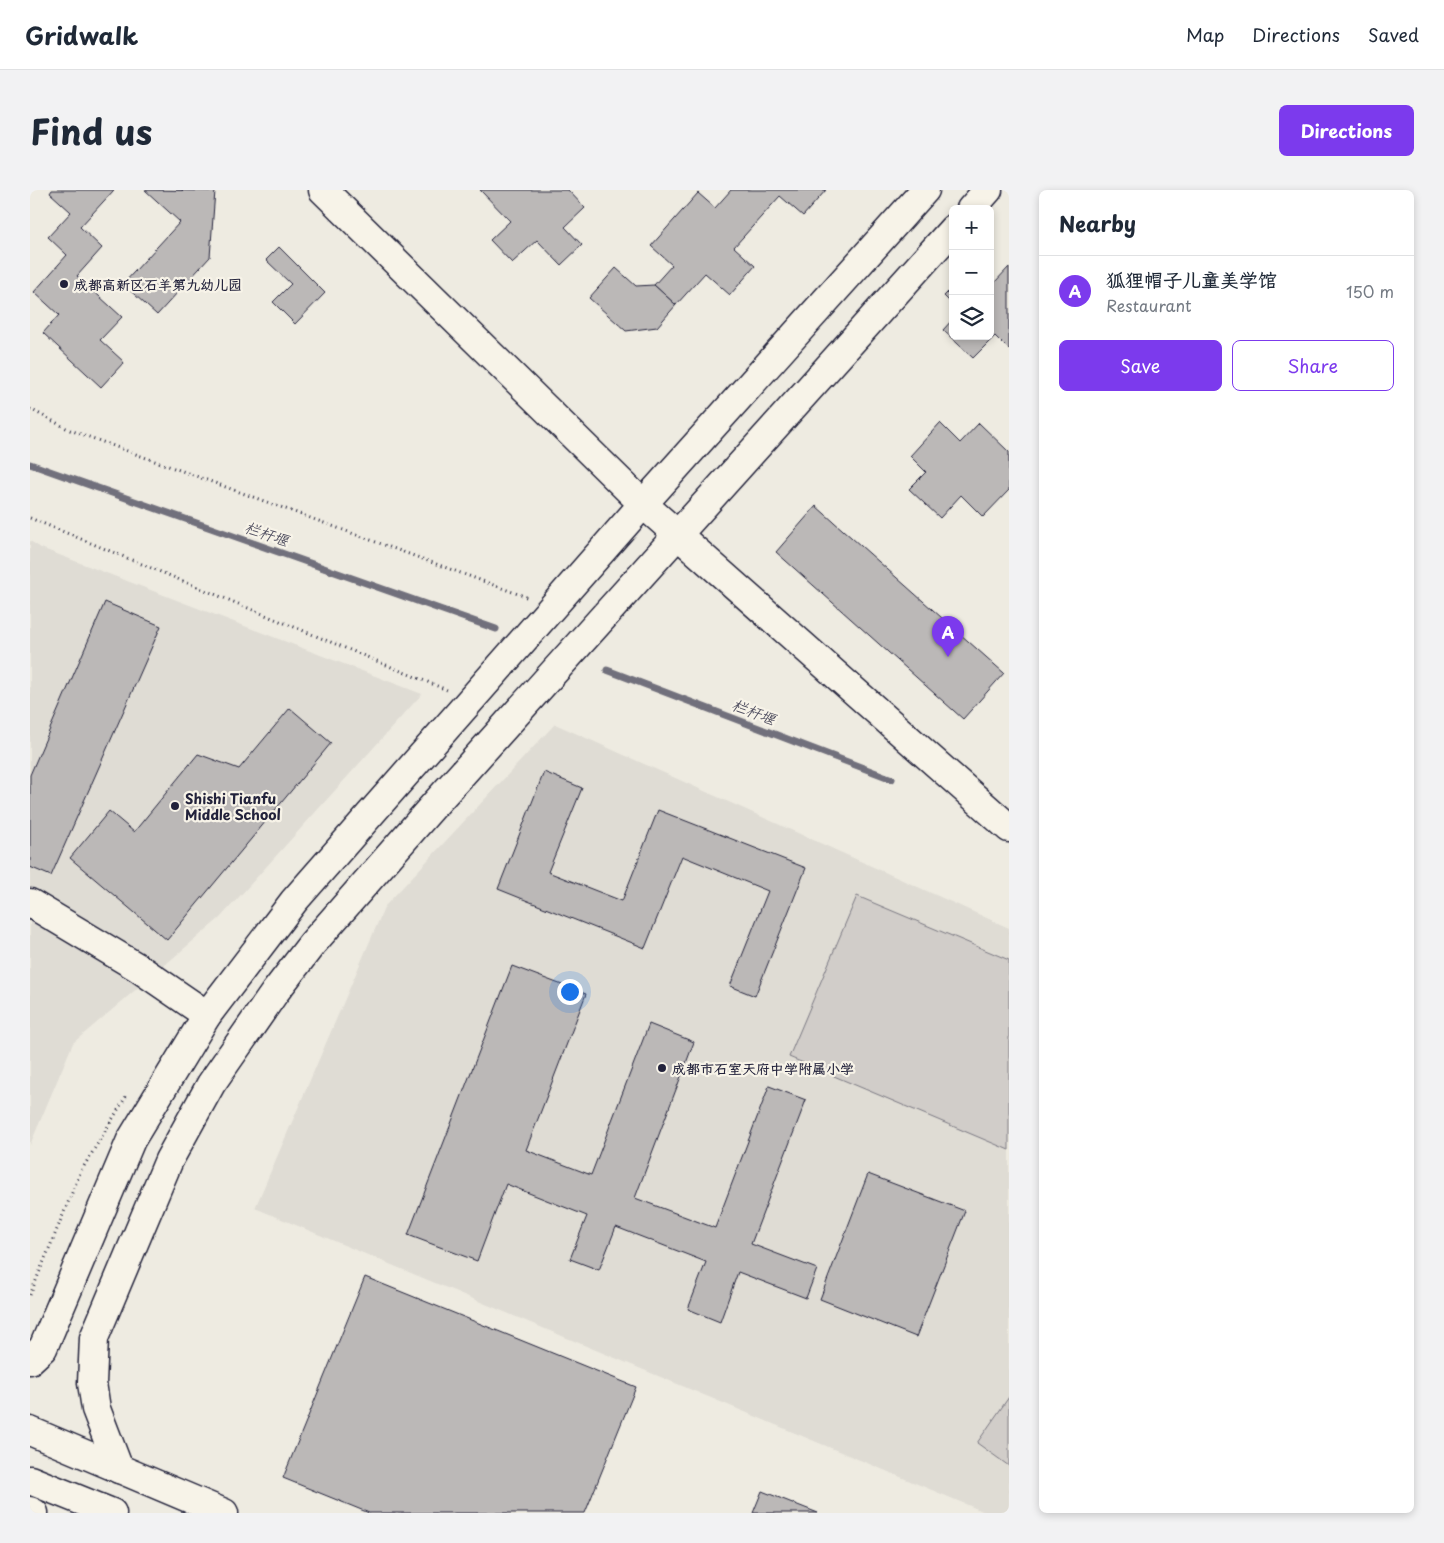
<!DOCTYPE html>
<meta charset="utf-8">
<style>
:root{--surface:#fff;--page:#f2f2f3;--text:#1f2937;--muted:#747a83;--line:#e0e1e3;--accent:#7c3aed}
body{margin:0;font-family:"Playpen Sans","LXGW WenKai TC",sans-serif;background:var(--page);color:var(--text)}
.controls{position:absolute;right:15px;top:15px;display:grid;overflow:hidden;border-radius:8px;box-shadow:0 2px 8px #0003}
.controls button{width:45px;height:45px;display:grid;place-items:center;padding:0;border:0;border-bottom:1px solid var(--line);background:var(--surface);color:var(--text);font:25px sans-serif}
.you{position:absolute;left:539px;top:801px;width:18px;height:18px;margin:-12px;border:4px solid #fff;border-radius:50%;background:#1a73e8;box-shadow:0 0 0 8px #1a73e833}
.badge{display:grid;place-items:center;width:32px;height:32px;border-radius:50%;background:var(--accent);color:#fff;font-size:16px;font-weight:700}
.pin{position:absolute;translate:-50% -41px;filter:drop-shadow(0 1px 2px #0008)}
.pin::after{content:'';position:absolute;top:26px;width:18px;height:15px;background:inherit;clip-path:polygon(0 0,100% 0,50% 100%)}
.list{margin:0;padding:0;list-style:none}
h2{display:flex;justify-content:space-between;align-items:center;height:65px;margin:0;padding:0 20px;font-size:21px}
h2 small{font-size:16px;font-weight:400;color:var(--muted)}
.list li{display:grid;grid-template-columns:32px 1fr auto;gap:15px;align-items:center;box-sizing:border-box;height:70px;padding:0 20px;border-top:1px solid var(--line)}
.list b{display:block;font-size:19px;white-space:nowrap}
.list p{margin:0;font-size:16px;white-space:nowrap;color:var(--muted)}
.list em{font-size:16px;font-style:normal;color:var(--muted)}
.actions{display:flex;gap:10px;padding:15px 20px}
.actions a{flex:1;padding:11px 0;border:1px solid var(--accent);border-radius:8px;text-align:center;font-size:18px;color:var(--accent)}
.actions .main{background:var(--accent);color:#fff}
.icon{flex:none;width:28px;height:28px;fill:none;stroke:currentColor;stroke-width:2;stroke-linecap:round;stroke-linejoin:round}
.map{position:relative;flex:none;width:979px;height:1323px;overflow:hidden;border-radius:8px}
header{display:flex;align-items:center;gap:30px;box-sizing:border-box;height:70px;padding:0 25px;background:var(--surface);border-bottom:1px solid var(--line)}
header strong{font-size:24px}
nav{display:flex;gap:28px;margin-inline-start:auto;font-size:18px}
.intro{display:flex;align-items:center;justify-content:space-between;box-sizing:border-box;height:120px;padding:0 30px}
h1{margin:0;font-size:35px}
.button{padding:12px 22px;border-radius:8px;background:var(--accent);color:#fff;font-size:18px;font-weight:700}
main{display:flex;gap:30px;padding:0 30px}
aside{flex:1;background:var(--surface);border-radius:8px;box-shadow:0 2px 8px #0003}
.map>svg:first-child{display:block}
.built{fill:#dfdcd4}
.green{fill:#d1cdc9;stroke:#7a7882}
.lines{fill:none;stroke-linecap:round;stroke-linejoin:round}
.stream{stroke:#716f7b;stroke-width:7}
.building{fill:#bbb8b7;stroke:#22223b}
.minor-casing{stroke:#22223b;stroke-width:31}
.major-casing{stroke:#22223b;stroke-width:31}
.highway-casing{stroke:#22223b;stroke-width:31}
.path{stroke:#22223b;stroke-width:3;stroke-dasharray:1 4;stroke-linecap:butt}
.minor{stroke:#f7f3e8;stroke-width:28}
.major{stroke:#f7f3e8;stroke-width:28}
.highway{stroke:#f7f3e8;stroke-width:28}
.poi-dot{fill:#22223b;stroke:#f7f3e8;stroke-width:2}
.labels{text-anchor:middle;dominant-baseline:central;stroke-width:4.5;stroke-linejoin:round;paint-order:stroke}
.poi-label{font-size:14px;font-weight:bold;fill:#22223b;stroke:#f7f3e8;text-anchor:start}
.water-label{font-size:15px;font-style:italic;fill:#504f60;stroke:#f7f3e8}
</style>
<header>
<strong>Gridwalk</strong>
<nav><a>Map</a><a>Directions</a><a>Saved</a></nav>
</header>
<div class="intro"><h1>Find us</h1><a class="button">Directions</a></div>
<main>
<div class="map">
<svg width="979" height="1323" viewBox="0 0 979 1323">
<rect width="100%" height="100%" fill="#eeebe1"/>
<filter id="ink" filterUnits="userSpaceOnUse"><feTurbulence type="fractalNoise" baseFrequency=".02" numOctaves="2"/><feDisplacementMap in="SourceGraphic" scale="10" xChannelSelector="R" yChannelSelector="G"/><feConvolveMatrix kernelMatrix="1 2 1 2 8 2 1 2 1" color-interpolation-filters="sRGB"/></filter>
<g filter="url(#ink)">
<g class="built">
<path d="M0,351L11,358L392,504L190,728L43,853L0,955Z"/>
<path d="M525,534L979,738V1323H957L225,1018L355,716Z"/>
</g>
<g class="green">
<path d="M827,706L979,770V960L759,867Z"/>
<path d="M979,1207V1276L947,1253Z"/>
</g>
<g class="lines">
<g class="stream">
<path d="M0,274L466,439"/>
<path d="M577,480L862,589"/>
</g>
</g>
<g class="building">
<path d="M22,0H84L50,37L72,58L47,86L92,127L70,150L94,172L71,197L13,143L29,125L4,102L37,65L18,47L41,22L20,3Z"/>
<path d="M115,0L185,1L180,67L127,125L93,94L150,32Z"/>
<path d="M450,0H538L555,18L535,37L552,55L531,75L507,50L482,73L460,50L480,31Z"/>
<path d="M701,0H796L773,26L750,6L704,57L725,76L700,105L675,83L646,115L624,95L642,75L621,56L668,3L685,18Z"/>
<path d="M249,57L295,103L265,134L243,112L261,94L236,70Z"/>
<path d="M979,77V160L965,146L943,168L913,140L923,129V146H960V89L964,93Z"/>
<path d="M586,78L606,96L624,95L646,115L627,137L596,141L559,108Z"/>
<path d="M923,97V115L914,106Z"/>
<path d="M910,233L930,253L949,233L979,262V300L953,327L931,305L910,328L879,299L896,282L880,266Z"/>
<path d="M786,316L974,483L933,529L746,362Z"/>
<path d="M75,412L131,436L21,686L0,677V585Z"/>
<path d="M260,518L301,553L137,750L40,668L79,621L104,642L168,564L209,579Z"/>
<path d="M514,582L552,598L518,682L592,711L628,620L776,678L725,806L700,796L738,701L652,666L615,758L468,699Z"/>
<path d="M482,776L556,804L496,960L561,985L619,834L664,852L605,1008L685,1038L739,896L776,910L721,1054L787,1079L776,1108L708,1082L690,1132L658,1119L676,1072L586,1037L569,1080L540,1069L557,1026L476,994L447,1071L378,1045Z"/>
<path d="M838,984L935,1021L886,1147L790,1109Z"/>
<path d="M335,1087L606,1197L555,1323H339L253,1288Z"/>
<path d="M732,1301L788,1323H723Z"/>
</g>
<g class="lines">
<g class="minor-casing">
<g id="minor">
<path d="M293,0L613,314L979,638"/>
<path d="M941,19L958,0"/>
<path d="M0,713L107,777L177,825"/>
<path d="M0,1170L13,1158L101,950L177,825L264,711L613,314L895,0"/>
<path d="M89,1279L66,1219L62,1193L64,1148L139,970L181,894L245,802L282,754L404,615L923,39"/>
</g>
</g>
<g class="major-casing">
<path id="major" d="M0,1241L194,1323"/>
</g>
<g class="highway-casing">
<g id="highway">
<path d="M0,1290L82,1323"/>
<path d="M0,1321L4,1323"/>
</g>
</g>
<g class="path">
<path d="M0,219L40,240L499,408"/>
<path d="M0,328L417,500"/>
<path d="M0,1105L51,981L97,905"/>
</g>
<use href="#minor" class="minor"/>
<use href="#major" class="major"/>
<use href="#highway" class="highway"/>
</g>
</g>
<g class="poi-dot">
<circle cx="34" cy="94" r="5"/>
<circle cx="145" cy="616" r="5"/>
<circle cx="632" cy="878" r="5"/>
</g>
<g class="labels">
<g class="poi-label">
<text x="44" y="94">成都高新区石羊第九幼儿园</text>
<text x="155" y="608">Shishi Tianfu<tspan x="155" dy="16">Middle School</tspan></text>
<text x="642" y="878">成都市石室天府中学附属小学</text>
</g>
<g class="water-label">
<text transform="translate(237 343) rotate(19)">栏杆堰</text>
<text transform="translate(724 521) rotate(21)">栏杆堰</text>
</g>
</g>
</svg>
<div class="controls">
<button>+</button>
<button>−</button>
<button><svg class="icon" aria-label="layers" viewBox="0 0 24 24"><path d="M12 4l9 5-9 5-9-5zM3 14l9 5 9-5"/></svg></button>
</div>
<div class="you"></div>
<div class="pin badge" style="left:918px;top:467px">A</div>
</div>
<aside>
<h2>Nearby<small></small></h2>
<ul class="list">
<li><span class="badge">A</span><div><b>狐狸帽子儿童美学馆</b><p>Restaurant</p></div><em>150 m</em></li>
</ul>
<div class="actions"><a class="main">Save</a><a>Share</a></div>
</aside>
</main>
